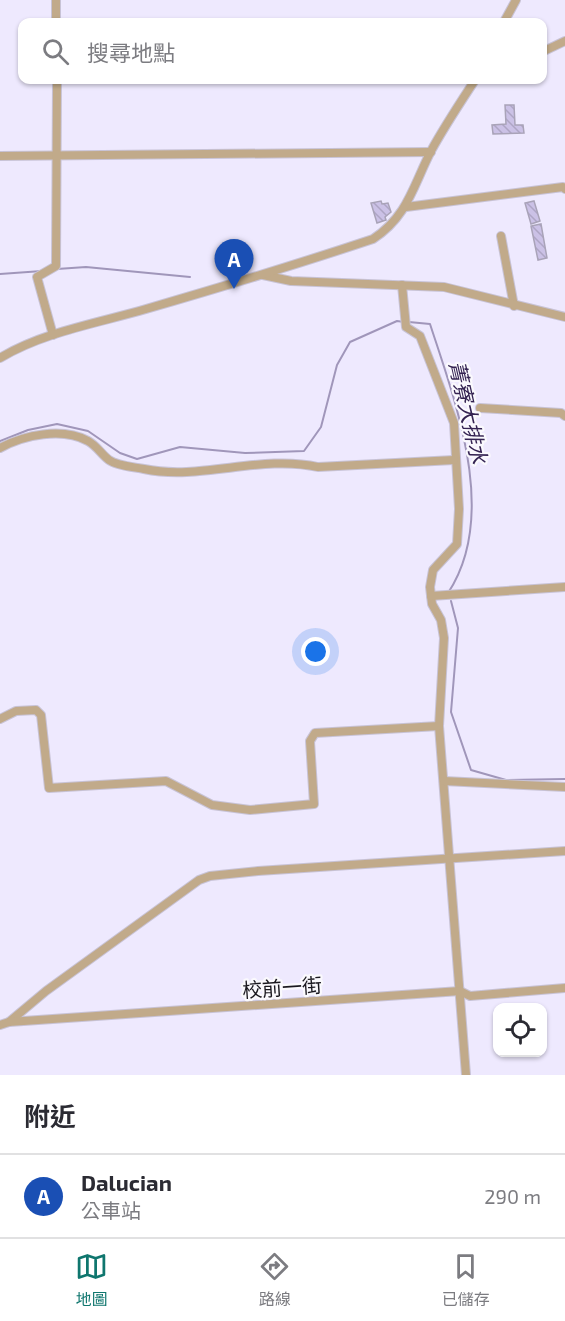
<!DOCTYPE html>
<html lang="zh-TW">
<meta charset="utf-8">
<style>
:root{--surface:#fff;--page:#f2f2f3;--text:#2b2b33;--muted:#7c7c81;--line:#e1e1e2;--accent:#0f766e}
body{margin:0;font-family:"Exo 2","Noto Sans TC",sans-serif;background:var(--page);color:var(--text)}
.controls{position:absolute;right:18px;bottom:18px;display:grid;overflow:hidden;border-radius:12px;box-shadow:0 2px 4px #0004}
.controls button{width:54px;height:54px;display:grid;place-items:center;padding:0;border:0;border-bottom:2px solid var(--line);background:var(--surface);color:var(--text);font:30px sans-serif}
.you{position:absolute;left:316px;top:652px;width:21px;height:21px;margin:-15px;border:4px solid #fff;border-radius:50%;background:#1a73e8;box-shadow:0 0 0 9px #1a73e833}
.badge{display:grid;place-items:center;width:39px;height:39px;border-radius:50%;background:var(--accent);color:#fff;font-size:20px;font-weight:700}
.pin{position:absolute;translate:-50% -50px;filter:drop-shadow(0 2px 3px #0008)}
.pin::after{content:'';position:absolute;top:32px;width:21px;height:18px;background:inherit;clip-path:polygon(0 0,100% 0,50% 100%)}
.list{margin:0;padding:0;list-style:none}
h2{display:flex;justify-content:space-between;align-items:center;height:78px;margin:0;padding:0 24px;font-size:26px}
h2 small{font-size:20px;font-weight:400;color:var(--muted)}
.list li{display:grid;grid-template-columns:39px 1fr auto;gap:18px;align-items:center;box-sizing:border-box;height:84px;padding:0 24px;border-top:2px solid var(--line)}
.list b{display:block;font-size:22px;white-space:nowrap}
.list p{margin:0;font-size:20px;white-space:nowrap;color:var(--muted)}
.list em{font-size:20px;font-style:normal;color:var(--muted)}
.icon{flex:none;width:33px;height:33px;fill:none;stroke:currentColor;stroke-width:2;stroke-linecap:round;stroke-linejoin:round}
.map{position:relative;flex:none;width:565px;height:1075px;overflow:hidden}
.search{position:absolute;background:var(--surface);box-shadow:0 2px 4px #0004;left:18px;right:18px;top:18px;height:66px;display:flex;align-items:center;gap:15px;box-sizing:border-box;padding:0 21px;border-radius:12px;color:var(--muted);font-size:22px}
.sheet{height:162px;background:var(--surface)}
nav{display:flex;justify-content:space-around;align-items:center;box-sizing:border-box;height:84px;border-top:2px solid var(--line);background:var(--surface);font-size:16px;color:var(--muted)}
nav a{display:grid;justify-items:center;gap:3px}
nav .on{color:var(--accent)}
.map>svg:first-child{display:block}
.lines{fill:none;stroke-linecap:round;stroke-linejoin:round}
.stream{stroke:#a096ba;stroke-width:2}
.building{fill:url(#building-back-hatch);stroke:#a9a3b8;stroke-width:1.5}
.minor-casing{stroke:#c8c3d6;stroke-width:10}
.minor{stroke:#c1aa8a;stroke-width:8}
.labels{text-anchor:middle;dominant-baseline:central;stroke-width:4.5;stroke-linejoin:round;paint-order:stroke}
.street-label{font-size:20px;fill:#1a181f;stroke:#faf9fd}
.water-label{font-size:21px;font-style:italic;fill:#342352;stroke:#faf9fd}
</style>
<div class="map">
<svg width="565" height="1075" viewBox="0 0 565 1075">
<defs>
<pattern id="building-back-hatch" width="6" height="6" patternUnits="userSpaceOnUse" patternTransform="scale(1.5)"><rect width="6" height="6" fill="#cbc1e6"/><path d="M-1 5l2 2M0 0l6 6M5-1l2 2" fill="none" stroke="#aea5c5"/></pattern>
</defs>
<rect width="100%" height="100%" fill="#eee9fe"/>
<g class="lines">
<g class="stream">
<path d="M57,269L86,267L190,277"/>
<path d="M0,274L42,271"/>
<path d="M409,322L430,324C456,404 499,516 448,593"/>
<path d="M0,441L28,430L57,424L88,431L120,453L137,459L180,447L245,453L304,451L321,427L337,365L350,342L397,321L404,322"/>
<path d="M451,601L458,628L451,712L471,770L506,780L565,779"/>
</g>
</g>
<g class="building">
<path d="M505,105H514L515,125H523L524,133L493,134L492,125L506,124Z"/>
<path d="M381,201L382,204L388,203L391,212L385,217L386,220L377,223L371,203Z"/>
<path d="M534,201L540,221L531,224L525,203Z"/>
<path d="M541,224L547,258L538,260L531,226Z"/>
</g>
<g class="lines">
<g class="minor-casing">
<g id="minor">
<path d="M56,0V22"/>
<path d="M504,22L516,0"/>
<path d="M542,52L565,41"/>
<path d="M0,156L431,152"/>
<path d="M406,207L563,187L565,189"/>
<path d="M501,236L514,306"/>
<path d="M263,275L291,281L444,287L565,317"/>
<path d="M402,285L406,327L420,336L454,423L459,509L457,544L433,570L430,587L432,604L441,620L444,638L439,726L466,1075"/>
<path d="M53,335L37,277L56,266L57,80"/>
<path d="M0,358C43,332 98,323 146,309C222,287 298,264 373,239C408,216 413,186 431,151C444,127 460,103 475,80"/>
<path d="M480,408L561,413L565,416"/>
<path d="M0,448C24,435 62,427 88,441C97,446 101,454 109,460C117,466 134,467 144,469C201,481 261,454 318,467L454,460"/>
<path d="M431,596L565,587"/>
<path d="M0,719L16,711L36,710L41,715L49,788L166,781L212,805L250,810L314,804L310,741L315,733L439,726"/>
<path d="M444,781L565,787"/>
<path d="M9,1022L46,991L199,880L210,876L258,871L565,851"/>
<path d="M0,1025L9,1022L460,991L470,996L565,988"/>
</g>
</g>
<use href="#minor" class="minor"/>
</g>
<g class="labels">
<g class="street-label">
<text transform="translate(282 987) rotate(-4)">校前一街</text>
</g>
<g class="water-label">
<text transform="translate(469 412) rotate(77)">菁寮大排水</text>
</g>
</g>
</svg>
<div class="controls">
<button><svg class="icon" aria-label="locate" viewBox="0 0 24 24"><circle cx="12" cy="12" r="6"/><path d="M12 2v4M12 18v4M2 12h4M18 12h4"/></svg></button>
</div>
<div class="you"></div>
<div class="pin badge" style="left:234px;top:289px;background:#1a4fb4">A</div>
<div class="search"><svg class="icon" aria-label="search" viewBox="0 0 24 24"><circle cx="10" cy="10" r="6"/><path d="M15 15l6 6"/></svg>搜尋地點</div>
</div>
<section class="sheet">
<h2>附近<small></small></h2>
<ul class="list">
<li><span class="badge" style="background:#1a4fb4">A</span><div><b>Dalucian</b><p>公車站</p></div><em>290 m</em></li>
</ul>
</section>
<nav>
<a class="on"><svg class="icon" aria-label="map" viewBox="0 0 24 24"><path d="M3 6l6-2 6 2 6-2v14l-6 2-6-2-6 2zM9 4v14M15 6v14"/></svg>地圖</a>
<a><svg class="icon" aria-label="directions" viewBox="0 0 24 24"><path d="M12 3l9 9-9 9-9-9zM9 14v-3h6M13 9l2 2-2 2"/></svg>路線</a>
<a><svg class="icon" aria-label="saved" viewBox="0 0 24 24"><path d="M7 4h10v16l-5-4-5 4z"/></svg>已儲存</a>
</nav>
